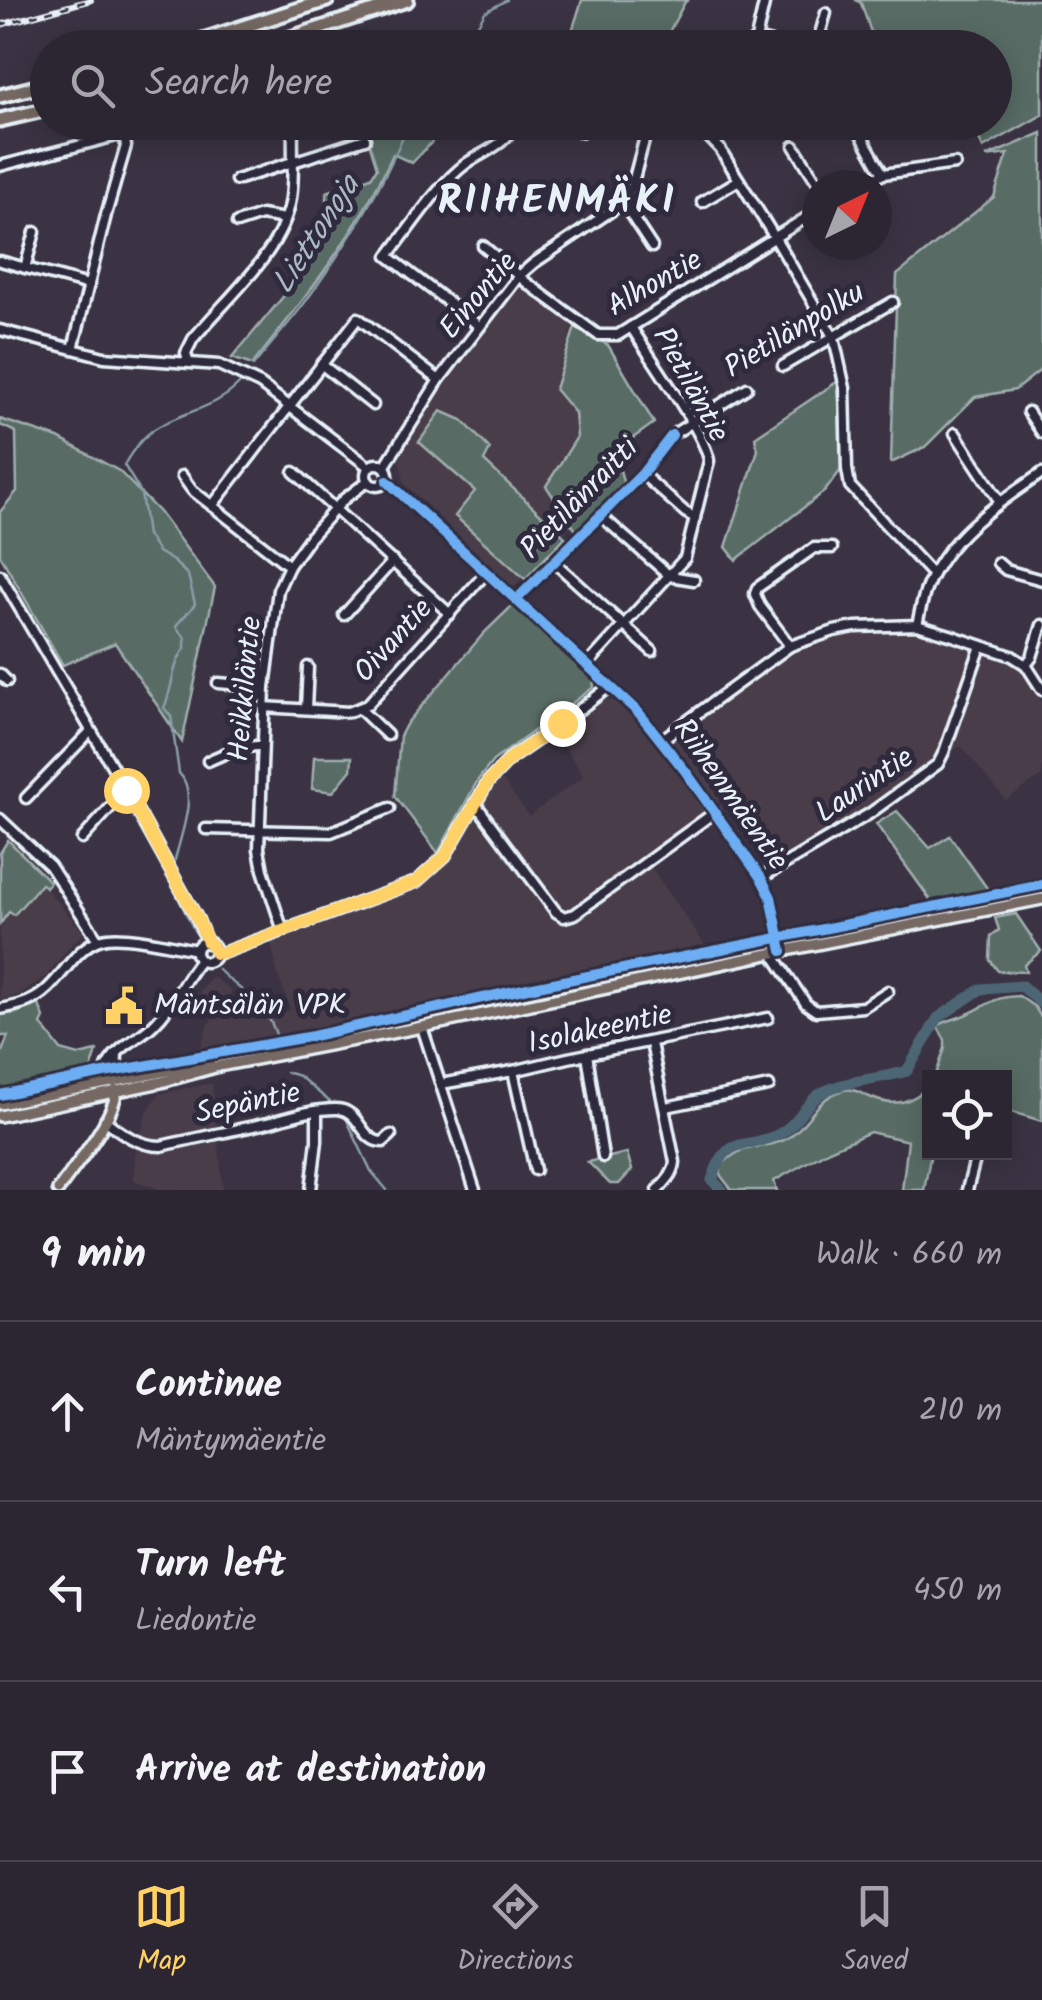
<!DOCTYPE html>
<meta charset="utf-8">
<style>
:root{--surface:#2c2632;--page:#342e3a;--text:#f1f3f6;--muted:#a6a5ac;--line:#48434d;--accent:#ffd166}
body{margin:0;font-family:Kalam,sans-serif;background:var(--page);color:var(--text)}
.controls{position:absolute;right:30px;bottom:30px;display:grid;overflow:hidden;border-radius:0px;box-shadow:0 5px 25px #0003}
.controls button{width:90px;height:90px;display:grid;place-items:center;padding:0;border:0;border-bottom:2px solid var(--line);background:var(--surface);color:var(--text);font:50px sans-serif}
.compass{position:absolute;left:802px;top:170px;width:90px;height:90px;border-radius:50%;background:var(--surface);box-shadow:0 5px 25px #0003;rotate:43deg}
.stop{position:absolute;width:30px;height:30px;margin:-22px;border:8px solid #ffd166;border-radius:50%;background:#fff}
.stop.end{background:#ffd166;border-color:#fff;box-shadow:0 2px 10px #0008}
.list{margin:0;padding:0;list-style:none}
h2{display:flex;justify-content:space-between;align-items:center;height:130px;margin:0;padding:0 40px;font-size:42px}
h2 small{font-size:32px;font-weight:400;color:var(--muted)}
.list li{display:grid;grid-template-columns:65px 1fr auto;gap:30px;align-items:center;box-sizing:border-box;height:180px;padding:0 40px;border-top:2px solid var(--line)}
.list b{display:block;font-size:38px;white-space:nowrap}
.list p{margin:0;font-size:32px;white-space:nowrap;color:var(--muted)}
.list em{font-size:32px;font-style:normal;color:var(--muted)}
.icon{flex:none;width:55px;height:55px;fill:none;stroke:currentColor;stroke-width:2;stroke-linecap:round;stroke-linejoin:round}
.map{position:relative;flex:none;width:1042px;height:1190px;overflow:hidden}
.search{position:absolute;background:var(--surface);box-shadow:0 5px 25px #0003;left:30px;right:30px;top:30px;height:110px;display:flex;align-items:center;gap:25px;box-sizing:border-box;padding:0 35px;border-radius:55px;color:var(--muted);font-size:38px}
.sheet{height:670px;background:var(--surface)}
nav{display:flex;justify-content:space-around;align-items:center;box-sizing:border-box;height:140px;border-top:2px solid var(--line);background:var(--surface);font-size:28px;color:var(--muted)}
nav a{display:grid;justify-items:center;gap:5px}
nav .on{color:var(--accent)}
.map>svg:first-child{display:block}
.built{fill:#4a3e4a}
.green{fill:#596c65;stroke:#a0aeae;stroke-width:2.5}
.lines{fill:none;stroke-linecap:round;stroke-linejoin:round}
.stream{stroke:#8b9ea9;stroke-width:2.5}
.river{stroke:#4d6675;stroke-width:11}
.minor-casing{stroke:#e8f1f8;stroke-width:15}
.major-casing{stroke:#e8f1f8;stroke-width:16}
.highway-casing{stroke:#e8f1f8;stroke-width:19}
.minor{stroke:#2f2a3d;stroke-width:8}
.major{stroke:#766964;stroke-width:9}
.highway{stroke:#766964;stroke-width:11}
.rail-casing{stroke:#e8f1f8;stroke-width:6}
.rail{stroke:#2f2a3d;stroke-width:2.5;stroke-dasharray:8;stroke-linecap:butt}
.cycleway-casing{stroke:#2f2a3d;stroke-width:16}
.cycleway{stroke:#6dadf4;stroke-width:10}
.route{stroke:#ffd166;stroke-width:12}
.labels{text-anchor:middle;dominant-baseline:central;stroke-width:10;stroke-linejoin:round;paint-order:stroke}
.street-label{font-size:30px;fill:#e8f1f8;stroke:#2f2a3d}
.poi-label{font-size:30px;fill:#e8f1f8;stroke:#2f2a3d;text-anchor:start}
.water-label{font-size:32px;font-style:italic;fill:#aab9c4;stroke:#2f2a3d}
.district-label{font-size:40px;font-weight:bold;letter-spacing:2.5px;fill:#e8f1f8;stroke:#2f2a3d}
</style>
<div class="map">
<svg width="1042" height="1190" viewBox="0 0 1042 1190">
<rect width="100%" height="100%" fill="#3b3343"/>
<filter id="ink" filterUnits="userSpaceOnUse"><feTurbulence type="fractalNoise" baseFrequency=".01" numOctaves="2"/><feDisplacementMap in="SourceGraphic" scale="20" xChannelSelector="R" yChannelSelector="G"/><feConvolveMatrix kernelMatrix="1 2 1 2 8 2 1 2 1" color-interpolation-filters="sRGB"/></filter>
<g filter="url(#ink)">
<g class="built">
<path d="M520,282L572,326L555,388L575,413L577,437L546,486L572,525L513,588L405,484L399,460L433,401Z"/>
<path d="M892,630L931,634L1004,660L1024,673L1042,702V776L1006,800L961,746L936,760L827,837L769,869L720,802L644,857L707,948L621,965L427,1011L393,1013L198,1055L207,1027L213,1018L193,1002L212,976L232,991L216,1014L246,999L258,1019L291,1010L278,976L271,941L423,884L442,869L458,847L473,817L499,775L529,816L584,776L556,734L599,699L615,701L632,714L661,750L788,655L822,640L855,633Z"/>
<path d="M42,884L84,933L70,946L46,976L19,995L0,999V924L9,912L14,915Z"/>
<path d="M212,1083L223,1190H161L134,1180L135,1155L146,1114L159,1094Z"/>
</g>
<g class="green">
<path d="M582,0H689L685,2L661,47H567Z"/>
<path d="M855,0H1042V115L983,148L972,124L968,123L994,122V48L876,47L861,3Z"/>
<path d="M386,123H432V142L412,163L393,154C358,231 305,299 252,365L232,358L302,274L296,265L305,256L312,260L323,247L329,232L327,226V192L371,177L377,168L367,136L384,129Z"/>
<path d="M1042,133V369L1015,390L975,397L925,447L891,463L897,275L994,197L1008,154L986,157Z"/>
<path d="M575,327L608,345L654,423L615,451L624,485L577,532L546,486L577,437L575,413L555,389Z"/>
<path d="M838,381L843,467L825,491L736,560L726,547L758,450L755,437Z"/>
<path d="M441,411L462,420L490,449L484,461L565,537L525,579L455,516L475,491L419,442Z"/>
<path d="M0,419L58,438L119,471L159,512L215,587L182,742L115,643L63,665L0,555V512L17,491L16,432L0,425Z"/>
<path d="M513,605L593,678L594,687L493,761L478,780L438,853L395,796L400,736L407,723L484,633Z"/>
<path d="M314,757H352L351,770L333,792L312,789Z"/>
<path d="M897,811L930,848L950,836L989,891L932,902L876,824Z"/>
<path d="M8,840L50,882L46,887L41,884L14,915L9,912L0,924V853Z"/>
<path d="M1016,914L1041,951L1024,965L1026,972L998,971L990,960L991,936L999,930L995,918Z"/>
<path d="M1019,996L1035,1007L1042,1019V1121L1005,1110L1004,1078L935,1077L945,1048V1040L937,1026C947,1020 959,1018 970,1013C991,1003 994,997 1019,996Z"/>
<path d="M38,1002L44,1018L41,1024L61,1050L79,1055L97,1051L91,1070L0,1090V1057L8,1036H0V1015L16,1013Z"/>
<path d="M929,1086L930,1152L931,1153L924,1190H902L908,1141L870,1132L829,1150L774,1181L777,1190H732L721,1176L720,1167C743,1141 757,1152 784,1140C805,1130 815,1101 836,1093C853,1085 858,1093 872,1098C895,1108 912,1102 929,1086Z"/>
<path d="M627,1153L632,1170L619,1184H610L588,1162Z"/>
</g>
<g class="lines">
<g class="stream">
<path d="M446,48L475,30L485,12L507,0"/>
<path d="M253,366C269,346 287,326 303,305C345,248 383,188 409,122"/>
<path d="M175,860C180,836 199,793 179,773L171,716L164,708C173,689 172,663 185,649V637L176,627C181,618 189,613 195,604L188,575L173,561L158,552L147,535L141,493L124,465C132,451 142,437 156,428C186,410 217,409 242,381"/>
<path d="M168,877L195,932"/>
<path d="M218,969C241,993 268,1003 277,1038"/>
<path d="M286,1072L299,1076L330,1102"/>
<path d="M344,1114L371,1171L387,1190"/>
</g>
<path class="river" d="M722,1190L712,1180C727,1133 742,1151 777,1135C795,1127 803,1108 817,1096C835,1081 883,1079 907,1071L938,1018L981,989L1022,986L1042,1004"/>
<g class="minor-casing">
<g id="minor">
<path d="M756,39L765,0"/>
<path d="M744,48L756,39L791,48"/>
<path d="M816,48L826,13"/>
<path d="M685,122L703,131L720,149L775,238L834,338L845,388L847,469L850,486L929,571"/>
<path d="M854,122L883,174"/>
<path d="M581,132L584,122"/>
<path d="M794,146L819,185"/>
<path d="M0,166L124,134L159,122"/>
<path d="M236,180L365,139"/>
<path d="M863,185L883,174L955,164"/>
<path d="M702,202L739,180"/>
<path d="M623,203L652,247"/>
<path d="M237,223L261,215L285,219"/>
<path d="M483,246L527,283L598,335H618L631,327L817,211"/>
<path d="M0,261L89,285"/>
<path d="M25,268L35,232"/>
<path d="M479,326L388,256C411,227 437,185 467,163C485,151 508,144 516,122"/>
<path d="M0,330L104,357L219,365L260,384L369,467"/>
<path d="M73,349L106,215L126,146L124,134"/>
<path d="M188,361L186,353L193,339C225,300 276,258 289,208C295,186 292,147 293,122"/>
<path d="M321,364L373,405"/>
<path d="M783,366L893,302"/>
<path d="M1028,412L1042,433"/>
<path d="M955,433L1000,502"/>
<path d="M672,435L747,388"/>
<circle cx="377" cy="475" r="11"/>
<path d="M385,466L439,380L519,276L534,263L623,203L632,186L649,122"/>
<path d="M294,472L450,614"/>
<path d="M642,474L685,512L695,518"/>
<path d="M182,476L192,490L289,566"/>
<path d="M387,481L639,713L686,772L761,878L771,897L782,951"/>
<path d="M212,506L358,318L439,380"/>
<path d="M601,516L670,576L694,580"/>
<path d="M553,561L652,651"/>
<path d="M998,563L1006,570L1042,580"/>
<path d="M0,575L126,790L198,920L207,943"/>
<path d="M344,615L393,561"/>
<path d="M917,625C920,612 922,599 927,587C949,534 997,504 1042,473"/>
<path d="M790,646L760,606L755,594L757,588L814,548H832"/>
<path d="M587,665L685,558L709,461C707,437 647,353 631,327"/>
<path d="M1026,665L1032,657L1042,625"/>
<path d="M0,674L7,681"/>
<path d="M218,683L265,687"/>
<path d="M263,707L349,712L367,705L485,574"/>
<path d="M306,708L308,667"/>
<path d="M360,709L387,735"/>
<path d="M661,740L790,646L834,631L855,627L917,625L950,635L1012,656L1026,665L1042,690"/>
<path d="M208,761C226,753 241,745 261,746"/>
<path d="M26,798L91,731"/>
<path d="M475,803L556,912L564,917L575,914L715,812"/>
<path d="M0,819L50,866L98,940"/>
<path d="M206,829L331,832L390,808"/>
<path d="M82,839L126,790"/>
<path d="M761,878L869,814L938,764L944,752L981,646"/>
<path d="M283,931L263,870L259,849L265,687L278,590L289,566L310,537L344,499L368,481"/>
<circle cx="206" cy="952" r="10"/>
<path d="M216,953L225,952L416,882L445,856L488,782L511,758L562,723L610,686"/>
<path d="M772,953L806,1004L816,1011L863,1007L888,991"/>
<path d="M0,1009C16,1006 31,1003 44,992C64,976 76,946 102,939C122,933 174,946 196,950"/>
<path d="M422,1027L475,1190"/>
<path d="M651,1043L675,1162C674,1174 666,1181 658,1190"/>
<path d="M587,1054L603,1157"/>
<path d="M513,1071L535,1170"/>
<path d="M116,1081L117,1053"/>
<path d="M104,1083C104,1075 105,1068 110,1061C121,1045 140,1038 153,1025C173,1006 183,981 200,960"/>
<path d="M441,1084L513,1071L568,1058L768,1018"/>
<path d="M666,1107L769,1086"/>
<path d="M105,1120C121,1133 139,1146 161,1146C196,1138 232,1131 267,1123C289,1117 313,1109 336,1109C361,1109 360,1142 383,1142L391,1135"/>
<path d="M311,1190L317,1141V1112"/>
<path d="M967,1190L977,1152"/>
</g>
</g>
<g class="major-casing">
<g id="major">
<path d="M0,1104L193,1066H212"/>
<path d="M0,1116L161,1082L219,1066L422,1027L782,951L1042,899"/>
<path d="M58,1190C74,1167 116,1117 116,1090"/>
</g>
</g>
<g class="highway-casing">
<g id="highway">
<path d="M178,48L327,0"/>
<path d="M260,48L407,0"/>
<path d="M0,96L48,84"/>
<path d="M0,120L48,109"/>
</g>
</g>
<use href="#minor" class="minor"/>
<use href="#major" class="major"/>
<use href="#highway" class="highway"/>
<g class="rail-casing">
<path id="rail" d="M0,25L91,0"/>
</g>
<use href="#rail" class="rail"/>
<g class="cycleway-casing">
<g id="cycleway">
<path d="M387,481L639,713L686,772L761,878L771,897L782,951"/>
<path d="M521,595L642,474L672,435"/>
<path d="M0,1095L104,1073L313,1036L523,989L1042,885"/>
</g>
</g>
<use href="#cycleway" class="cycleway"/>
</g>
</g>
<g class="lines" filter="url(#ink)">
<path class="route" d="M126,790L198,920L208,942L212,945L216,953L225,952L416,882L445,856L488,782L511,758L562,723"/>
</g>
<defs>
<g id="civic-bare" transform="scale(3)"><path d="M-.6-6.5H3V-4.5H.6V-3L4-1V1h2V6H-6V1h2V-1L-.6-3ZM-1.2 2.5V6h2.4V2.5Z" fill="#ffd166" stroke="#2f2a3d" stroke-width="2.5" paint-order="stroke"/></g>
</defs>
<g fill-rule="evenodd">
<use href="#civic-bare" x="124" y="1006"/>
</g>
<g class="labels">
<g class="street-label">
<text transform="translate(655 284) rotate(-30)">Alhontie</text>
<text transform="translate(479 296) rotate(-50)">Einontie</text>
<text transform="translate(795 331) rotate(-31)">Pietilänpolku</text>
<text transform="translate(690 385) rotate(61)">Pietiläntie</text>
<text transform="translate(580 499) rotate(-46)">Pietilänraitti</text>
<text transform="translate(394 641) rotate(-48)">Oivantie</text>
<text transform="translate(246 689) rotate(-85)">Heikkiläntie</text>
<text transform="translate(865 786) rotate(-34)">Laurintie</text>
<text transform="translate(730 795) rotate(55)">Riihenmäentie</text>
<text transform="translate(600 1030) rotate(-12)">Isolakeentie</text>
<text transform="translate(248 1104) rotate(-12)">Sepäntie</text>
</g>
<g class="poi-label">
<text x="154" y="1006">Mäntsälän VPK</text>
</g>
<g class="water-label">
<text transform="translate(317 235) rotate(-57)">Liettonoja</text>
</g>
<g class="district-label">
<text x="557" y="202">RIIHENMÄKI</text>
</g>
</g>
</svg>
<div class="controls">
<button><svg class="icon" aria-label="locate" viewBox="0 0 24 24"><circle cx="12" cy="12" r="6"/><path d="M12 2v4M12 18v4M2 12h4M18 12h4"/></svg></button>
</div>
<svg class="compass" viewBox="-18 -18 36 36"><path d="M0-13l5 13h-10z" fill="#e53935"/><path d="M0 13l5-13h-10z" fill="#a6a5ac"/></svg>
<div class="stop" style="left:126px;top:790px"></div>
<div class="stop end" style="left:562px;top:723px"></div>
<div class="search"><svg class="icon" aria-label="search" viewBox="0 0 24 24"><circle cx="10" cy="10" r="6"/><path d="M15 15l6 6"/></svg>Search here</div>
</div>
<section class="sheet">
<h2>9 min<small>Walk · 660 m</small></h2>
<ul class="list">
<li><svg class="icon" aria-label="ahead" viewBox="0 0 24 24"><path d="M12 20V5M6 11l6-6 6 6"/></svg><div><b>Continue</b><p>Mäntymäentie</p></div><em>210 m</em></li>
<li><svg class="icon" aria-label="left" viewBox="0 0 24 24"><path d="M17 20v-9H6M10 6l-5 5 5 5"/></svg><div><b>Turn left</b><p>Liedontie</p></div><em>450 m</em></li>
<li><svg class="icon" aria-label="arrive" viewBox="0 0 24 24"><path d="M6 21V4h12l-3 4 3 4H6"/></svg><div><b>Arrive at destination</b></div></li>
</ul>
</section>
<nav>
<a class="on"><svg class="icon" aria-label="map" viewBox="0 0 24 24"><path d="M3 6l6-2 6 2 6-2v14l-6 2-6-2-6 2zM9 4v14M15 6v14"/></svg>Map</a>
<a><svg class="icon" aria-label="directions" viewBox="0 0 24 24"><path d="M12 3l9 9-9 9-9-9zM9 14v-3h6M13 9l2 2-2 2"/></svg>Directions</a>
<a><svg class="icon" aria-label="saved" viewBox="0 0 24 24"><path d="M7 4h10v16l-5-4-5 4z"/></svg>Saved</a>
</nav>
